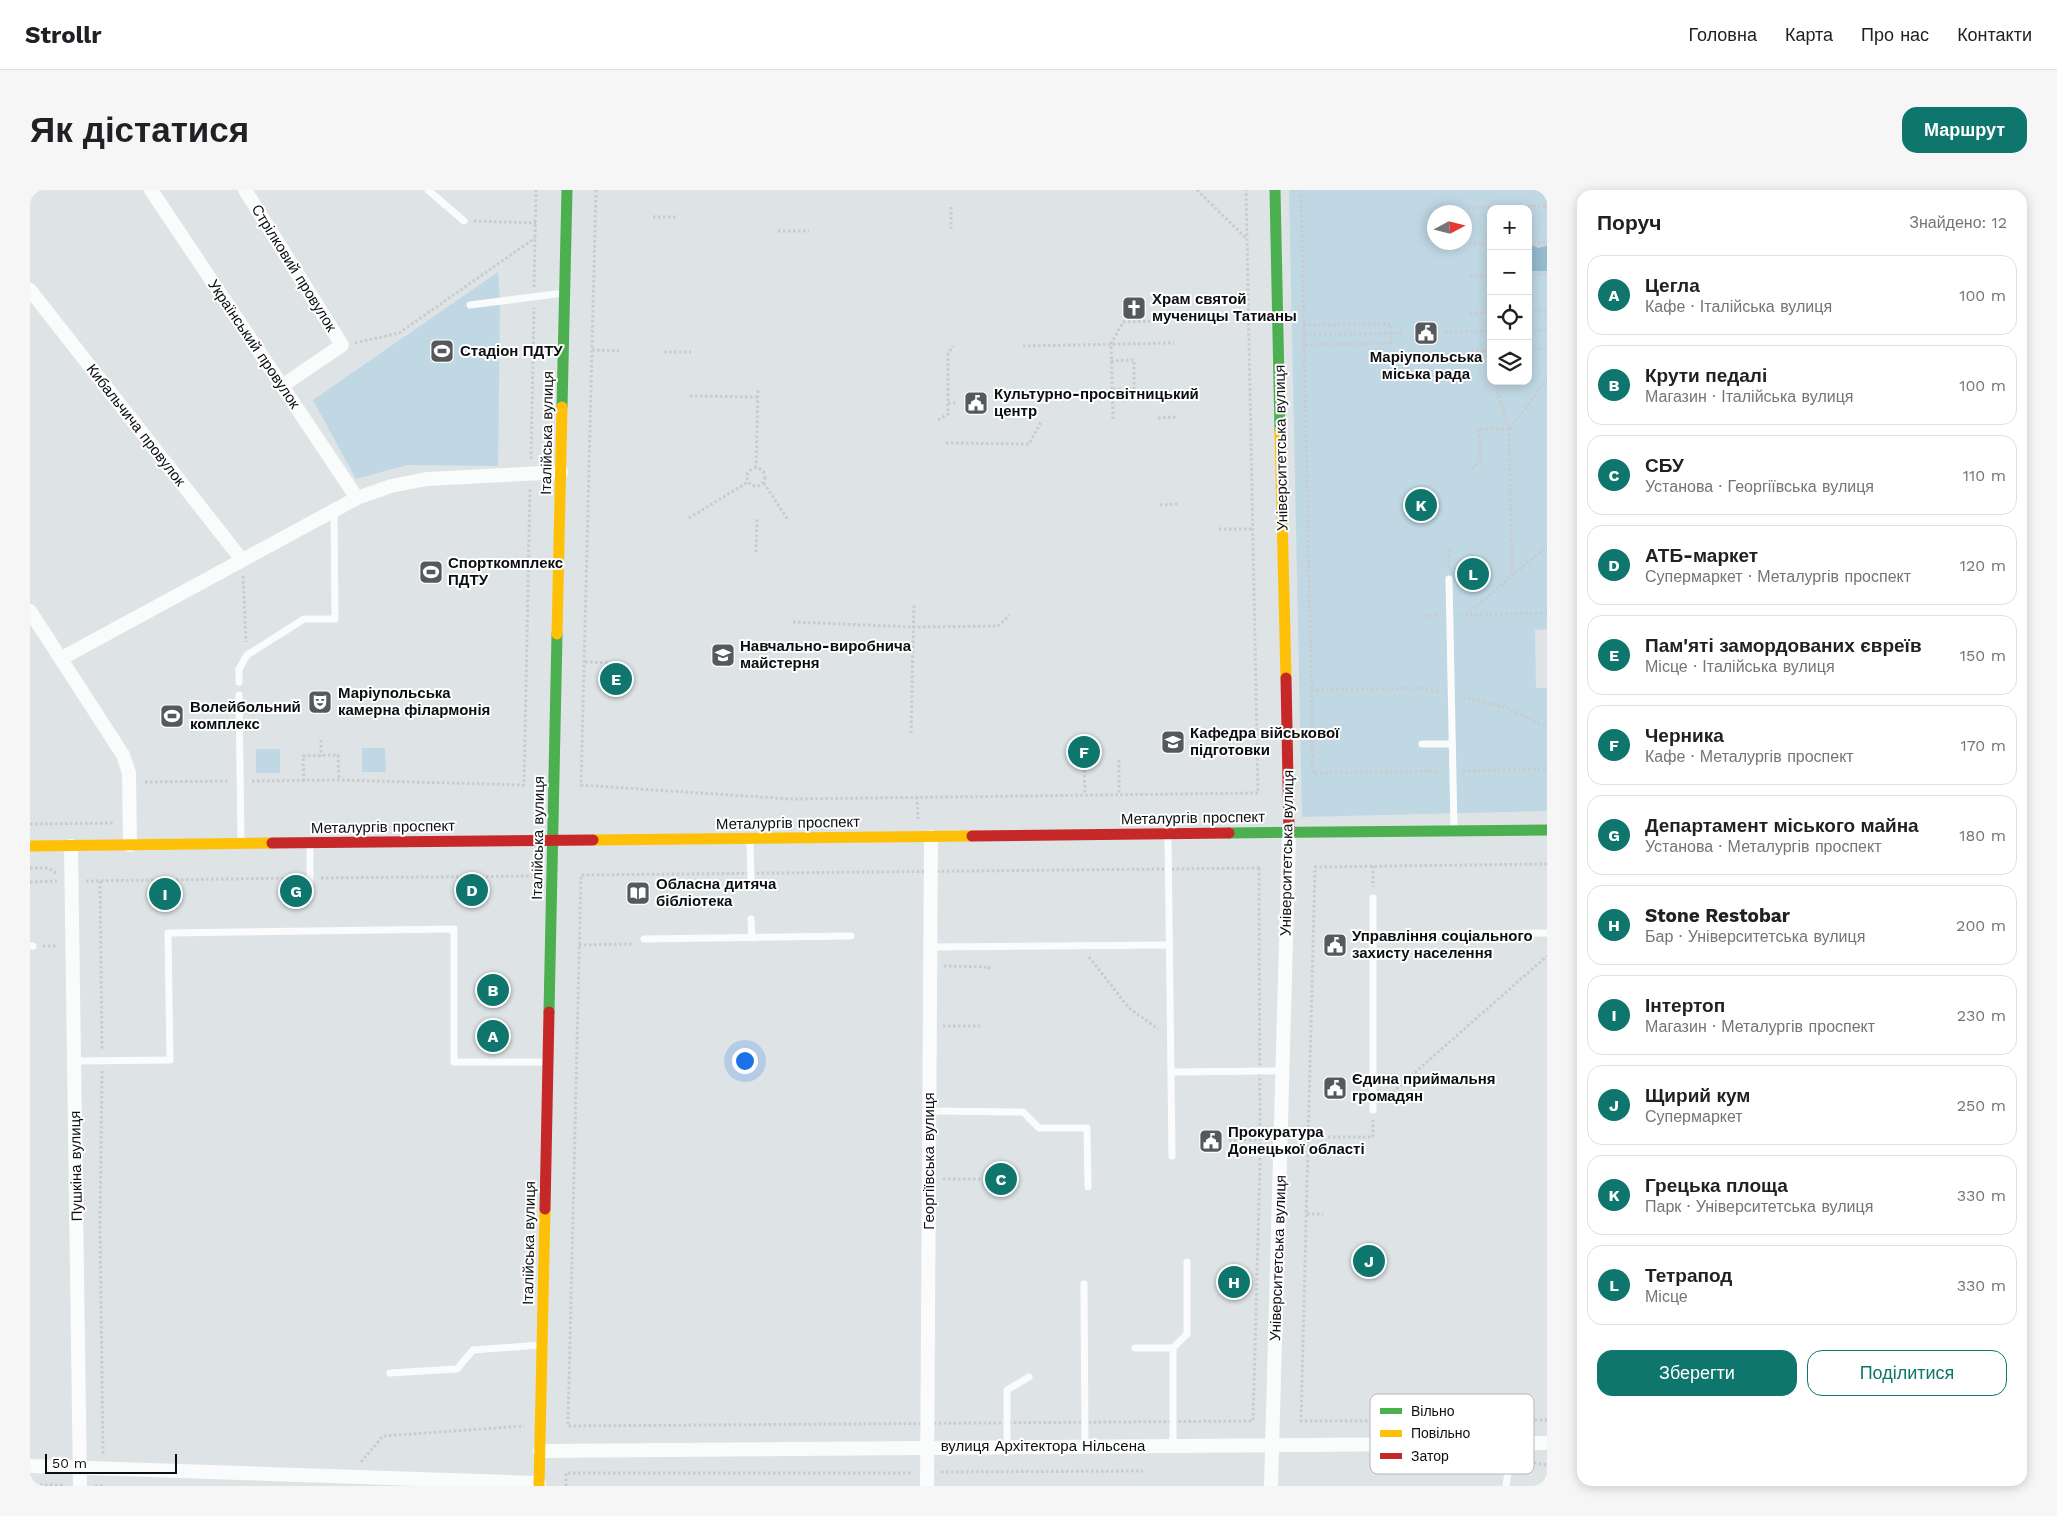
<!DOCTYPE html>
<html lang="uk">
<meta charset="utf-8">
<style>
:root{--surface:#fff;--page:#f6f6f6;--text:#202124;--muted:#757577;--line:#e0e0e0;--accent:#0f766e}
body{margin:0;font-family:"Work Sans",sans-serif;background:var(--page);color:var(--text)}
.controls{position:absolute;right:15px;top:15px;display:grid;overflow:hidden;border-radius:10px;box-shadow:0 2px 12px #0003}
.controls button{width:45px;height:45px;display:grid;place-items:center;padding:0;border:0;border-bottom:1px solid var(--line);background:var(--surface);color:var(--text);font:25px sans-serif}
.compass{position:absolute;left:1397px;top:15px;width:45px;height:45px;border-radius:50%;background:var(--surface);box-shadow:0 2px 12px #0003;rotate:83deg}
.scale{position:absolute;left:15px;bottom:12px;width:132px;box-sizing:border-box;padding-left:5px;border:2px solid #0c0e10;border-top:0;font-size:14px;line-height:18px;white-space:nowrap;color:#0c0e10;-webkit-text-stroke:4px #fff;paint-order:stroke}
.you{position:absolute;left:714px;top:870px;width:18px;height:18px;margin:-12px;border:4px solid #fff;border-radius:50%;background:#1a73e8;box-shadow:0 0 0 8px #1a73e833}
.badge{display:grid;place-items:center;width:32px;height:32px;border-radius:50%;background:var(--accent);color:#fff;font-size:16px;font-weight:700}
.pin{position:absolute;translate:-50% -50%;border:2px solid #fff;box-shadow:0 1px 5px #0006}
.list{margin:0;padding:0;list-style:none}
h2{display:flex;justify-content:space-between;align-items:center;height:65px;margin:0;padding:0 20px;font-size:21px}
h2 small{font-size:16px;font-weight:400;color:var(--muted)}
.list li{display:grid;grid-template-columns:32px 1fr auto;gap:15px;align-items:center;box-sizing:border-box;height:80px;margin:0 10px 10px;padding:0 10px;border:1px solid var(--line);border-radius:15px}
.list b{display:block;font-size:19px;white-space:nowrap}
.list p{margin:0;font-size:16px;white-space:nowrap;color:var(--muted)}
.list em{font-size:16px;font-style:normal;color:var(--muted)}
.actions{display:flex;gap:10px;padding:15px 20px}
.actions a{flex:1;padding:11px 0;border:1px solid var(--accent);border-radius:15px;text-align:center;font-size:18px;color:var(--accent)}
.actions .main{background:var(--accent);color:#fff}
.icon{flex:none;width:28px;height:28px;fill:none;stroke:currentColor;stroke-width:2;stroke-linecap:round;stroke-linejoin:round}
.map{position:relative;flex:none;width:1517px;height:1296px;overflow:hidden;border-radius:15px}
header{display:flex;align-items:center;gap:30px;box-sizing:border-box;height:70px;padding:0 25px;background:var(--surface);border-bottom:1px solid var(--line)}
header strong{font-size:24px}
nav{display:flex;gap:28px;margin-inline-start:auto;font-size:18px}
.intro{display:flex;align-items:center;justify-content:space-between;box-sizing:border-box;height:120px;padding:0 30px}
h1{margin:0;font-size:35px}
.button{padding:12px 22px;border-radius:15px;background:var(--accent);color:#fff;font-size:18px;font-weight:700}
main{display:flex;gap:30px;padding:0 30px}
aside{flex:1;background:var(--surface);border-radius:15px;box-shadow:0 2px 12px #0003}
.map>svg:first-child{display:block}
.green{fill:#bfd8e4;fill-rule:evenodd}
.water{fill:#94bace}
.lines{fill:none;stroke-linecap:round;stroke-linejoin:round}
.path{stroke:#cacbcc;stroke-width:3;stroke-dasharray:2.5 2.5;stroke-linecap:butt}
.lane{stroke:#fafbfb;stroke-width:7}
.street{stroke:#fafbfb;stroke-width:14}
.fast{stroke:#4caf50;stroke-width:11}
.slow{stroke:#ffc107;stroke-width:11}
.jam{stroke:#c62828;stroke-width:11}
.labels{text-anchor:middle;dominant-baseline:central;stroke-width:4;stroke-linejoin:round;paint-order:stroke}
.street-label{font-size:15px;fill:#0c0e10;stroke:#fff}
.poi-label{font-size:15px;font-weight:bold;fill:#0c0e10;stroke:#fff;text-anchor:start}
.key{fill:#fff;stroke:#b6b7b7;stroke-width:1}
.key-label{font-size:14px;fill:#0c0e10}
</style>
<header>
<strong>Strollr</strong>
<nav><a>Головна</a><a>Карта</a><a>Про нас</a><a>Контакти</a></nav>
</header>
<div class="intro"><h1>Як дістатися</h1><a class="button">Маршрут</a></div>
<main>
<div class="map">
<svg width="1517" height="1296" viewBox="0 0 1517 1296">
<rect width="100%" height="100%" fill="#dee3e6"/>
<g class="green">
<path d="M1259,0H1517V439L1505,440L1506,498H1517V621L1272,627ZM1461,19H1498V191H1461ZM1404,22H1434V52H1404Z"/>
<path d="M468,82L470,111L468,276L377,275L326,289L283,210Z"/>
<path d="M332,558H355L356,582H332Z"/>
<rect x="226" y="559" width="24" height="24"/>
</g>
<path class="water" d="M1502,55L1508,58L1517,56V81H1498V56Z"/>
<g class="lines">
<g class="path">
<path d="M566,0L551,595L761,609L1228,603L1216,0"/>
<path d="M1167,0L1217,49"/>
<path d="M1271,0L1283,583L1411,581"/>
<path d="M921,17V39"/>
<path d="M1438,18L1517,16"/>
<path d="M623,27H648"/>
<path d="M444,31L506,33"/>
<path d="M748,41H779"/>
<path d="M1498,53H1517"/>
<path d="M1439,54H1461"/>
<path d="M1498,85L1517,84"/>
<path d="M1440,86L1461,85"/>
<path d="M504,97L506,0"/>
<path d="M1498,122L1517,121"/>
<path d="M1440,123H1461"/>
<path d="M1273,135L1361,134V153L1274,155"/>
<path d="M1498,141L1517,140"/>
<path d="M1415,142L1461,141"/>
<path d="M1274,145L1373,143"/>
<path d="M325,153L369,143L505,48"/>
<path d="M993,156L1144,153"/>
<path d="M1498,159H1517"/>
<path d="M562,160L589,161"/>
<path d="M1454,160L1461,181"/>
<path d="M1441,161L1461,160"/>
<path d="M634,162H661"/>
<path d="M1081,171L1104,170V199H1082"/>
<path d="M1464,191L1479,239L1482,385"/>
<path d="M660,206L728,207"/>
<path d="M918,213H926"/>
<path d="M1128,228L1146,227"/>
<path d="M1083,229L1081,154L1093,132L1126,131"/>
<path d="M908,230L918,224V164L923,156"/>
<path d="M1480,239L1517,189"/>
<path d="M916,253L999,254L1012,230"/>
<path d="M501,269L504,118"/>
<circle cx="726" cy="287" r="9"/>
<path d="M726,278L728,200"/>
<path d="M1442,279L1450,271L1449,239H1479"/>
<path d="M734,293L758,330"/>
<path d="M1130,315L1148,314"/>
<path d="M659,328L718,292"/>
<path d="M1189,339H1223"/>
<path d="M1419,360V378"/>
<path d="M726,362L727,329"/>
<path d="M213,386L216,452"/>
<path d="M1430,425L1517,423"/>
<path d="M1436,425L1517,356"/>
<path d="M1390,426L1409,425"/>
<path d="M763,432L883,437L968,436L980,425"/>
<path d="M555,472L586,473"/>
<path d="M1281,500L1394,498L1410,502"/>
<path d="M1433,507L1474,517L1517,537"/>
<path d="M881,543L884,413"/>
<path d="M291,550V566"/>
<path d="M1054,570L1055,605"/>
<path d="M1089,570V605"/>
<path d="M1433,581L1517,579"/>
<path d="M222,591L309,590L494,595L500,298"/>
<path d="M274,591L273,566L308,565L309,590"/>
<path d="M115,592L198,591"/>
<path d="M887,607L888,629"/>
<path d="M0,634L84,633"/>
<path d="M1517,674L1285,677L1271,1231L1517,1230"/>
<path d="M1343,676V697"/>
<path d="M0,678H18L28,684"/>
<path d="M1229,678L1230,975L1223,1231L538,1236L551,685Z"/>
<path d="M291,688L504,686"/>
<path d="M56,691L269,688"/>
<path d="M70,691L72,860"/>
<path d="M0,692L27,691"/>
<path d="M549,755L603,754"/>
<path d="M13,756H27"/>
<path d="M1059,767L1099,818L1128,839"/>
<path d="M914,776L959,777V782"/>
<path d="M913,836H950"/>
<path d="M72,881L70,1034L73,1265"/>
<path d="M1355,909L1517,766"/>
<path d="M1278,947H1343V930"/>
<path d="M1199,950H1230"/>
<path d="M913,989H954"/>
<path d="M1277,1024H1293"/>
<path d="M1489,1270L1517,1275"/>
<path d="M331,1272L353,1246L494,1236"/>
<path d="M911,1282L1113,1281"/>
<path d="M0,1295H35"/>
<path d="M65,1296H75"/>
<path d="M536,1296V1283H882"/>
</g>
<g class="lane">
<path d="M398,0L434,31"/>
<path d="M440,115L534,103"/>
<path d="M1419,389L1424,638"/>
<path d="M209,492V479L217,465L274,429H305L304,321"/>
<path d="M209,505L211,652"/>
<path d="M1392,554H1422"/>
<path d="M1138,647L1142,966"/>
<path d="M720,651L721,691"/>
<path d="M280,656V693"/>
<path d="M1343,708V920"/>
<path d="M721,729L722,748"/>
<path d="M1343,745L1517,743"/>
<path d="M614,749L821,746"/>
<path d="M0,756H3"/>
<path d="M901,757L1139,755"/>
<path d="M44,871L140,870L138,743L424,739V872H518"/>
<path d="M1141,882L1253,881"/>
<path d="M900,921L993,922L1009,938H1057L1058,997"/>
<path d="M1054,1094L1055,1256"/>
<path d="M1105,1158H1143L1157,1144V1072"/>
<path d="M360,1183L427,1179L443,1160L511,1155"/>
<path d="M1143,1256V1158"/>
<path d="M977,1257V1200L999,1187"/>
<path d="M1476,1296L1482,1253"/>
</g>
<g class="street">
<path d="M121,0L327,308"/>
<path d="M215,0L312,155L252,196"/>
<path d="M0,100L212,370"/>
<path d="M0,421L93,565L99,583L100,655"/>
<path d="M32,468L327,308L361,296L397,289L531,282"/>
<path d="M41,656L50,1296"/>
<path d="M510,1261L1517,1253"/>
<path d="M0,1276L509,1293"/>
<path d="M897,1296L901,647"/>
<path d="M1241,1296L1259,642"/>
</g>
<g class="fast">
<path d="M1245,0L1250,241"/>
<path d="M532,217L537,0"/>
<path d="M1199,643L1517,640"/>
<path d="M519,822L527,444"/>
</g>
<g class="slow">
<path d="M1250,241L1256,488"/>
<path d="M527,444L532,217"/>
<path d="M563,650L942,646"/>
<path d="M0,656L242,653"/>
<path d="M509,1296L515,1019"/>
</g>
<g class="jam">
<path d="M1256,488L1259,642"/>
<path d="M942,646L1199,643"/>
<path d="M242,653L563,650"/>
<path d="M515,1019L519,822"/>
</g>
</g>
<defs>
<g id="church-square" transform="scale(1.25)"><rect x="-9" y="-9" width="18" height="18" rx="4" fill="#56595b" stroke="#fff"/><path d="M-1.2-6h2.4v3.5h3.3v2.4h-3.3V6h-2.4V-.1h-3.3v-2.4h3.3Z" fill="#fff"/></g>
<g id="civic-square" transform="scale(1.25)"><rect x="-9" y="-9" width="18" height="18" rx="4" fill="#56595b" stroke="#fff"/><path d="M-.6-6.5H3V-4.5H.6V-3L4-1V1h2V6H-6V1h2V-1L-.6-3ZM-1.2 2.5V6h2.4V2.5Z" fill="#fff"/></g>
<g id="stadium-square" transform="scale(1.25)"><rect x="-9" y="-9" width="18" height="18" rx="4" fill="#56595b" stroke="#fff"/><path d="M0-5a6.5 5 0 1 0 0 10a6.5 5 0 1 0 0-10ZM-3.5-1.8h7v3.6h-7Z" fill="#fff"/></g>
<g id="university-square" transform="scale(1.25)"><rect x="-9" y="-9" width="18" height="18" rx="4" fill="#56595b" stroke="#fff"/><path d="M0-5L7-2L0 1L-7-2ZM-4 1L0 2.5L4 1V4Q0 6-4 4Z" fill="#fff"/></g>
<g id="theatre-square" transform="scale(1.25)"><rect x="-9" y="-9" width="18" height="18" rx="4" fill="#56595b" stroke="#fff"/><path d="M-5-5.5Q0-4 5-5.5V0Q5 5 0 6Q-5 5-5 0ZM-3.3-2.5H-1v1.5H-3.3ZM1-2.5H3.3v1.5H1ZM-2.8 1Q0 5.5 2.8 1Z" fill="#fff"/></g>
<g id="library-square" transform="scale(1.25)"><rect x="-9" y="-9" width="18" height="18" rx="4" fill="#56595b" stroke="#fff"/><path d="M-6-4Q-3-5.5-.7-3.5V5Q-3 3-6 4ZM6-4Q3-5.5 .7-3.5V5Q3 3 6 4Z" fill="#fff"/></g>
</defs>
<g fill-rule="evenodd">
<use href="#church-square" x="1104" y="118"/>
<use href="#civic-square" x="1396" y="143"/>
<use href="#stadium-square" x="412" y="161"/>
<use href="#civic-square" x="946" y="213"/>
<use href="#stadium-square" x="401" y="382"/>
<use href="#university-square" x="693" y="465"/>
<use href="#theatre-square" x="290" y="512"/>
<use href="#stadium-square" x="142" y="526"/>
<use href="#university-square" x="1143" y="552"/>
<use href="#library-square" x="608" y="703"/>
<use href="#civic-square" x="1305" y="755"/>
<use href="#civic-square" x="1305" y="898"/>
<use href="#civic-square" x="1181" y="951"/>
</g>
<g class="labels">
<g class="street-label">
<text transform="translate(264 78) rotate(58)">Стрілковий провулок</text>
<text transform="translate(224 154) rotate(56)">Український провулок</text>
<text transform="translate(106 235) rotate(52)">Кибальчича провулок</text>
<text transform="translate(517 243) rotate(-89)">Італійська вулиця</text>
<text transform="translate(1251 258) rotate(-91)">Університетська вулиця</text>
<text transform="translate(1163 628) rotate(-1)">Металургів проспект</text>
<text transform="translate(758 633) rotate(-1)">Металургів проспект</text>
<text transform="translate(353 637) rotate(-1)">Металургів проспект</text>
<text transform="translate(508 648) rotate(-89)">Італійська вулиця</text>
<text transform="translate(1257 663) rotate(-89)">Університетська вулиця</text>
<text transform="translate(899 971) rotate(-90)">Георгіївська вулиця</text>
<text transform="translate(46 976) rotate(-91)">Пушкіна вулиця</text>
<text transform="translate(499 1053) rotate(-89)">Італійська вулиця</text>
<text transform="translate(1248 1068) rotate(-88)">Університетська вулиця</text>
<text x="1013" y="1256">вулиця Архітектора Нільсена</text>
</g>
<g class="poi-label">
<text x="1122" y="109">Храм святой<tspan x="1122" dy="17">мученицы Татианы</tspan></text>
<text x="430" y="161">Стадіон ПДТУ</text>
<text x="1396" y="167" text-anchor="middle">Маріупольська<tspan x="1396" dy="17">міська рада</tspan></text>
<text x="964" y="204">Культурно-просвітницький<tspan x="964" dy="17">центр</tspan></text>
<text x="418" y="373">Спорткомплекс<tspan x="418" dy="17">ПДТУ</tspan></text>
<text x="710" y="456">Навчально-виробнича<tspan x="710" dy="17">майстерня</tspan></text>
<text x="308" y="503">Маріупольська<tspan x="308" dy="17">камерна філармонія</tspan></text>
<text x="160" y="517">Волейбольний<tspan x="160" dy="17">комплекс</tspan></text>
<text x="1160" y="543">Кафедра військової<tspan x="1160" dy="17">підготовки</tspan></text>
<text x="626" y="694">Обласна дитяча<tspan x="626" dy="17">бібліотека</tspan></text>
<text x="1322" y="746">Управління соціального<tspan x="1322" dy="17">захисту населення</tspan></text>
<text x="1322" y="889">Єдина приймальня<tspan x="1322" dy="17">громадян</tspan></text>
<text x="1198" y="942">Прокуратура<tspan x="1198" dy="17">Донецької області</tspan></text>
</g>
</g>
<rect x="1340" y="1204" width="164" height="80" rx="8" class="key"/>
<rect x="1350" y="1218" width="22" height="6" fill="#4caf50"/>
<rect x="1350" y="1240" width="22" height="7" fill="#ffc107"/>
<rect x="1350" y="1263" width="22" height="6" fill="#c62828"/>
<g class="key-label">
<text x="1381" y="1226">Вільно</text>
<text x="1381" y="1248">Повільно</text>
<text x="1381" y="1271">Затор</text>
</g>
</svg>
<div class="controls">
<button>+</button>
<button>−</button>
<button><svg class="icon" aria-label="locate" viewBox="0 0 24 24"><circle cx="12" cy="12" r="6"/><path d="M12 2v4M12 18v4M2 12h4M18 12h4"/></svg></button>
<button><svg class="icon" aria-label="layers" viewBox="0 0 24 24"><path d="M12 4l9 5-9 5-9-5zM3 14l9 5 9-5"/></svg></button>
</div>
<svg class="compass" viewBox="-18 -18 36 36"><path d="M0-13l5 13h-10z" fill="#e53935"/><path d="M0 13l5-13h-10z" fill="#757577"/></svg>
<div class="scale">50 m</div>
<div class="you"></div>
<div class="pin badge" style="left:463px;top:846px">A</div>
<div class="pin badge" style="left:463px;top:800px">B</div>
<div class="pin badge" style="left:971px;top:989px">C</div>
<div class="pin badge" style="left:442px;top:700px">D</div>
<div class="pin badge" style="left:586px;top:489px">E</div>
<div class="pin badge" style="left:1054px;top:562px">F</div>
<div class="pin badge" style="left:266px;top:701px">G</div>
<div class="pin badge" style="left:1204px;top:1092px">H</div>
<div class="pin badge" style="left:135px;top:704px">I</div>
<div class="pin badge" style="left:1339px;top:1071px">J</div>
<div class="pin badge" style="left:1391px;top:315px">K</div>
<div class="pin badge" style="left:1443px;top:384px">L</div>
</div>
<aside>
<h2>Поруч<small>Знайдено: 12</small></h2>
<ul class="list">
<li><span class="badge">A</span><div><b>Цегла</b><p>Кафе · Італійська вулиця</p></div><em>100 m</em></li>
<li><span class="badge">B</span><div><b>Крути педалі</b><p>Магазин · Італійська вулиця</p></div><em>100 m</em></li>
<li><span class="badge">C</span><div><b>СБУ</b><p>Установа · Георгіївська вулиця</p></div><em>110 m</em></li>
<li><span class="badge">D</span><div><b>АТБ-маркет</b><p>Супермаркет · Металургів проспект</p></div><em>120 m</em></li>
<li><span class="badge">E</span><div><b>Пам'яті замордованих євреїв</b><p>Місце · Італійська вулиця</p></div><em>150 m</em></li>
<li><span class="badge">F</span><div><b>Черника</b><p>Кафе · Металургів проспект</p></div><em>170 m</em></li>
<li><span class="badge">G</span><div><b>Департамент міського майна</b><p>Установа · Металургів проспект</p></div><em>180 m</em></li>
<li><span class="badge">H</span><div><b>Stone Restobar</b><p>Бар · Університетська вулиця</p></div><em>200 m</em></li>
<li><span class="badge">I</span><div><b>Інтертоп</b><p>Магазин · Металургів проспект</p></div><em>230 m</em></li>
<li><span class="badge">J</span><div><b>Щирий кум</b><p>Супермаркет</p></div><em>250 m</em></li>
<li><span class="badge">K</span><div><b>Грецька площа</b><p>Парк · Університетська вулиця</p></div><em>330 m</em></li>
<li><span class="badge">L</span><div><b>Тетрапод</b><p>Місце</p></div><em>330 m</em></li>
</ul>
<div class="actions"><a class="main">Зберегти</a><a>Поділитися</a></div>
</aside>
</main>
